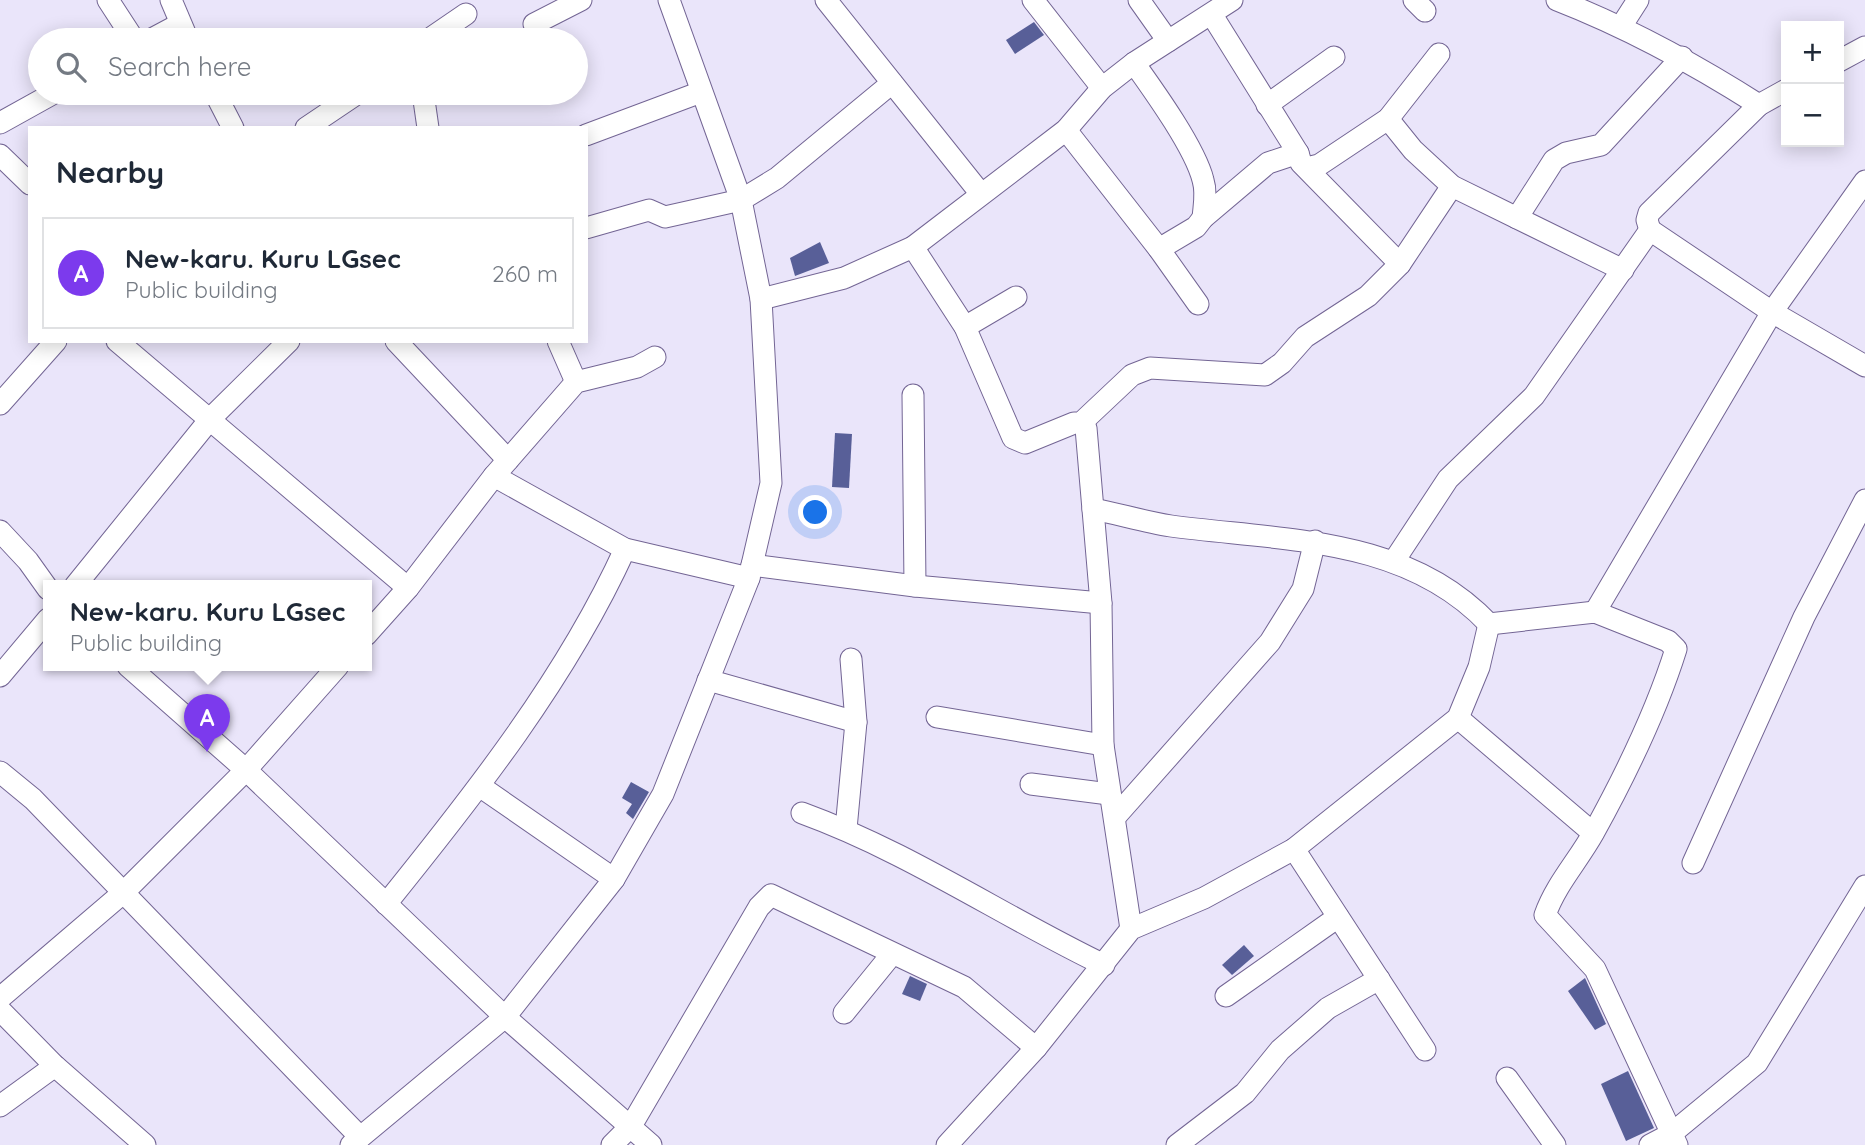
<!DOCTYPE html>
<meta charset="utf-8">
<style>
:root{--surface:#fff;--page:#f2f2f3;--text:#1f2937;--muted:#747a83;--line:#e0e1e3;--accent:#7c3aed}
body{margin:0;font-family:Quicksand,sans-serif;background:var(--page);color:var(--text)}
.controls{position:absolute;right:21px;top:21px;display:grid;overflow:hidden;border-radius:0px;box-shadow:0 4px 18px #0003}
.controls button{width:63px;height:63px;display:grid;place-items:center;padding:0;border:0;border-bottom:2px solid var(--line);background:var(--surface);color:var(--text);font:35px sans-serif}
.you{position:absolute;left:816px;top:513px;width:24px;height:24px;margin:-18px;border:5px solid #fff;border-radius:50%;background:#1a73e8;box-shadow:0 0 0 10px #1a73e833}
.badge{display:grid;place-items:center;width:46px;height:46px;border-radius:50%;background:var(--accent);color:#fff;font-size:23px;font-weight:700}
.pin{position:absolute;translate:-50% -58px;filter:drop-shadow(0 2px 4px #0008)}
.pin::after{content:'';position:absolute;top:37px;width:24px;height:21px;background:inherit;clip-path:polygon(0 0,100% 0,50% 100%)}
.popup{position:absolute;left:43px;top:580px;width:329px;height:91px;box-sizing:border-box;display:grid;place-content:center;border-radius:0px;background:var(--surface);filter:drop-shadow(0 2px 5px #0005);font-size:23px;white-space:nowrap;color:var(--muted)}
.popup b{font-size:26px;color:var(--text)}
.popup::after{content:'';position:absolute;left:50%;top:100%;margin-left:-14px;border:14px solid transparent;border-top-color:var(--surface)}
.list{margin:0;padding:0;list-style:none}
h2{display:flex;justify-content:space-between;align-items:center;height:91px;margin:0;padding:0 28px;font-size:30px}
h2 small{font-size:23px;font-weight:400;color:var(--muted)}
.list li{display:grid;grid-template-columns:46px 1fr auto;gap:21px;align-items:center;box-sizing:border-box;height:112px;margin:0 14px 14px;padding:0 14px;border:2px solid var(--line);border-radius:0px}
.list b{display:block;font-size:26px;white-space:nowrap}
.list p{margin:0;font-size:23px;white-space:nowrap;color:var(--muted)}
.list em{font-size:23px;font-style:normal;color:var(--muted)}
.icon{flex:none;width:38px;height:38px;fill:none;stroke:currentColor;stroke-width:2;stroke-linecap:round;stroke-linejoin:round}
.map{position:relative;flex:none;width:1865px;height:1145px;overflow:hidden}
.search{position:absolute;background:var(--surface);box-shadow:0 4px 18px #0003;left:28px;top:28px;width:560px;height:77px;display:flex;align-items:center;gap:18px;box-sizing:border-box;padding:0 24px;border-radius:38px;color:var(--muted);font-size:26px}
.panel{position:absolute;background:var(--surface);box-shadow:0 4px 18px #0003;left:28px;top:126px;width:560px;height:217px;border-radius:0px}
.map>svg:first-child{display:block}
.building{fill:#585f98}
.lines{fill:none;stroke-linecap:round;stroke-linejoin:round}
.minor-casing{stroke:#736594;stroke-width:23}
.minor{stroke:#fff;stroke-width:21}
</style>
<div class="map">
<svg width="1865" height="1145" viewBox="0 0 1865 1145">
<rect width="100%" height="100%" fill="#eae5fa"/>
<g class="building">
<path d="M1034,22L1044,35L1015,54L1006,40Z"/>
<path d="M820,242L829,263L795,276L790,258Z"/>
<path d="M835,433L852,434L849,488L832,487Z"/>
<path d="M631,782L649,792L633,819L626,813L632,804L622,798Z"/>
<path d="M1244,945L1254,956L1232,975L1222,965Z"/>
<path d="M910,976L927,984L920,1001L902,994Z"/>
<path d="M1585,978L1606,1024L1595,1030L1568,991Z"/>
<path d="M1628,1071L1654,1128L1626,1141L1601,1084Z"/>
</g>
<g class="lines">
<g class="minor-casing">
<g id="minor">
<path d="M108,0L134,40"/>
<path d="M171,0L188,40"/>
<path d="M826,0L981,194"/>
<path d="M1033,0L1102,88"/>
<path d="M1139,0L1168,41"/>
<path d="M1414,0L1425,11"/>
<path d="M1557,0C1629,28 1693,63 1759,105"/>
<path d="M1212,15L1298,153L1301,163L1400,264"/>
<path d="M534,24L581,0"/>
<path d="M1622,25L1638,0"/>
<path d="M150,40L180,24"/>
<path d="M428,40L466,14"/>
<path d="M1839,61L1865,47"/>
<path d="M1134,63C1154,91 1195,148 1203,180C1207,193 1204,205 1203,218"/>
<path d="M215,93L233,128"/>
<path d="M423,93L428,128"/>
<path d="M1267,105L1334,57"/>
<path d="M1388,119L1413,150L1452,186L1623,270"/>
<path d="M0,123L54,93"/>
<path d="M306,128L358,93"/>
<path d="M1066,130L1159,249L1198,304"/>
<path d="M586,135L701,92"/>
<path d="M0,155L30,184"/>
<path d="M1307,168L1319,165L1388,119L1439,54"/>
<path d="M1517,218L1554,160L1566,153L1601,145L1682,57"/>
<path d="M586,228L649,210L665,217L741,200L777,178L892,83"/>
<path d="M1650,230L1772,312L1865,366"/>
<path d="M1650,230L1647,220L1649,213L1759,105L1786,90"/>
<path d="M913,247L965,327L1013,438L1025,443L1074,423H1081L1132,375L1150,368L1265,375L1282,363L1305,337L1368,296L1400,264L1452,186"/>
<path d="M1159,249L1196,227L1203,218L1268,163L1298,153"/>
<path d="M761,299L844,278L913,247L1066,130L1102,88L1134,63L1232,0"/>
<path d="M965,327L1016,297"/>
<path d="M117,341L408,588"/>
<path d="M396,341L508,460"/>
<path d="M558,341L576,382"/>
<path d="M913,395L915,586"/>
<path d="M0,404L56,341"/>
<path d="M1081,423L1086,428L1101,603L1103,745L1131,929"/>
<path d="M494,476L625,549L749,578"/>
<path d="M1093,509C1119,514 1145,522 1171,526C1283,541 1406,536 1489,624"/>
<path d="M0,531L28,561L48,589"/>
<path d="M1394,561L1448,479L1534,396L1650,230"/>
<path d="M752,565L915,586L1101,603"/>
<path d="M75,586L211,418L289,341"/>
<path d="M1595,612L1772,312L1865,181"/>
<path d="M1489,624L1595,612L1668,641L1676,649C1656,713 1626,774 1594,832C1578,861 1556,884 1545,915L1595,969L1677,1145"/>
<path d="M366,635L408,588L494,476L576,382L637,367L655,357"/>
<path d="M128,666L246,770L505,1017L651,1145"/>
<path d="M0,676L48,619"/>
<path d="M708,680L856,722"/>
<path d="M937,717L1103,745"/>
<path d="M1458,718L1593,833"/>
<path d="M0,772L33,799L360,1137"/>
<path d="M1031,784L1109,794"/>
<path d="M481,787L614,879"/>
<path d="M802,813C909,852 1002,916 1104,965"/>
<path d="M1116,816L1270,642L1303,589L1315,541"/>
<path d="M846,829L856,722L851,659"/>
<path d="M1294,849L1425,1050"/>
<path d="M1693,863L1804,617L1865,500"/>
<path d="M386,904C474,795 567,677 625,549"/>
<path d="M1226,996L1338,917"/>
<path d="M0,998L124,892L246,770L338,666"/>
<path d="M0,1010L55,1066L145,1145"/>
<path d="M844,1013L892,954"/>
<path d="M1507,1078L1555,1145"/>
<path d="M0,1106L55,1066"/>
<path d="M351,1145L505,1017L614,879L663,794L749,578L771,483L761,299L741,200L669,0"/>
<path d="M612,1145L631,1126L759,907L771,895L964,987L1036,1048"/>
<path d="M947,1145L1036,1048L1131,929L1204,898L1294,849L1458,718L1479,667L1489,624"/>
<path d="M1177,1145L1245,1093L1280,1050L1328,1008L1379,979"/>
<path d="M1650,1145L1671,1134L1757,1063L1865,886"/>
</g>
</g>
<use href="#minor" class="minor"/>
</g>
</svg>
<div class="controls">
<button>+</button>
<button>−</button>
</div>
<div class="you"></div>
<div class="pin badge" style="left:207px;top:752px">A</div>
<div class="popup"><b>New-karu. Kuru LGsec</b>Public building</div>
<div class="search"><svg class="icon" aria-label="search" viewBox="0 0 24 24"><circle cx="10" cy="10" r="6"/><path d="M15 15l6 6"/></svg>Search here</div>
<section class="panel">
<h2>Nearby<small></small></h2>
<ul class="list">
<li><span class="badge">A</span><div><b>New-karu. Kuru LGsec</b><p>Public building</p></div><em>260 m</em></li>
</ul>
</section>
</div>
